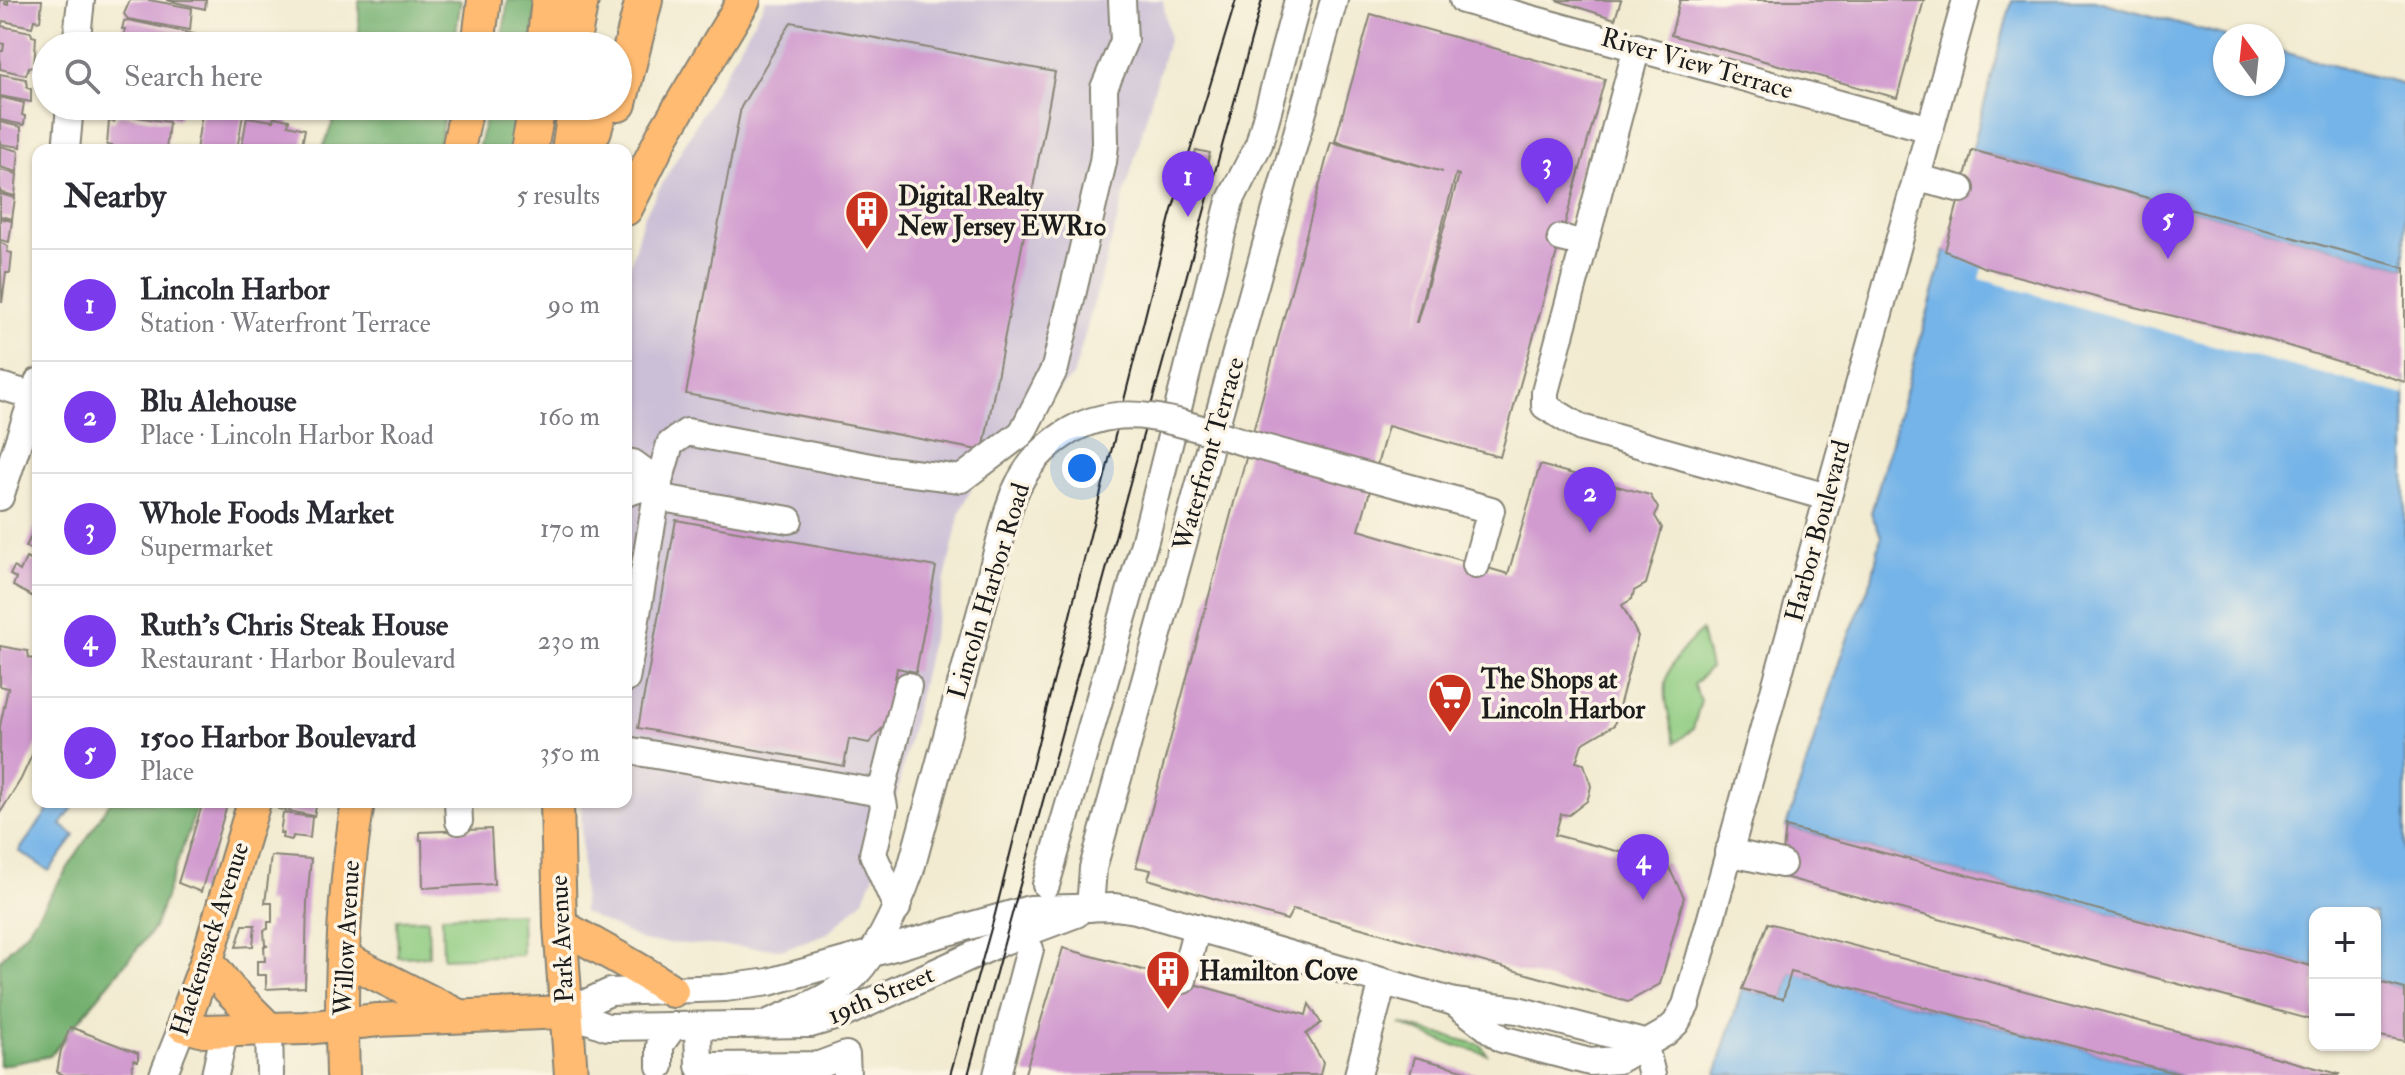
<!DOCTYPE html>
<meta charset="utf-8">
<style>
:root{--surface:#fff;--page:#f7f7f7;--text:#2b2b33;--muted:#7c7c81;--line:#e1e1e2;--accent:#7c3aed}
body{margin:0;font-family:"IM FELL Double Pica",serif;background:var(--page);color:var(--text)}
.controls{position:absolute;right:24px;bottom:24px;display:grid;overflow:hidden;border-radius:16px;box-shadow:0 2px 6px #0004}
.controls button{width:72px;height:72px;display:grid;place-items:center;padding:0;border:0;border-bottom:2px solid var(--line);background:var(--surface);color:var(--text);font:40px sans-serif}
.compass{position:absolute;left:2213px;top:24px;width:72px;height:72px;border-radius:50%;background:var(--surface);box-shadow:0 2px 6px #0004;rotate:345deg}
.you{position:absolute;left:1082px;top:468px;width:28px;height:28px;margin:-20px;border:6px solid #fff;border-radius:50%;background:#1a73e8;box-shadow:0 0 0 12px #1a73e833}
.badge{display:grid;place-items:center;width:52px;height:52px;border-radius:50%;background:var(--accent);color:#fff;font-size:26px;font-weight:700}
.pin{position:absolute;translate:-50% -66px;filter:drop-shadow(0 2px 4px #0008)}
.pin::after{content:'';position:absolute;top:42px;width:28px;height:24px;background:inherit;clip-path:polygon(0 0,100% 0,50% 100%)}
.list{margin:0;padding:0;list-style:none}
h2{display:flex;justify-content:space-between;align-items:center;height:104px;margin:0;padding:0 32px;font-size:34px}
h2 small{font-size:26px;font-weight:400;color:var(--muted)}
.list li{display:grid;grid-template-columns:52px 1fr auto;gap:24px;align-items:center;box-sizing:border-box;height:112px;padding:0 32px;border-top:2px solid var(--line)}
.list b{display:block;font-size:30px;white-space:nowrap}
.list p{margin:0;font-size:26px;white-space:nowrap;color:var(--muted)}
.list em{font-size:26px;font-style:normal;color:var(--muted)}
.icon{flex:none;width:44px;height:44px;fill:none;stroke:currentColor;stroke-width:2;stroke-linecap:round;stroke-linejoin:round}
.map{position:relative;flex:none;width:2405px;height:1075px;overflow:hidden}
.search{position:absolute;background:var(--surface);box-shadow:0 2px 6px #0004;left:32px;top:32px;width:600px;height:88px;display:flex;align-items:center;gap:20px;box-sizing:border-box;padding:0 28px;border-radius:44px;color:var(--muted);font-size:30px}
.panel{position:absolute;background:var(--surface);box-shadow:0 2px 6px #0004;left:32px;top:144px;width:600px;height:664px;border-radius:16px}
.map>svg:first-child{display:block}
.industrial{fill:#cabfd6}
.green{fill:#8fcc82;stroke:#56744f;stroke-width:2}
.forest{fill:#73b070;stroke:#486646;stroke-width:2}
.water{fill:#75b4e8;stroke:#486882;stroke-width:2}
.pier{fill:#f2ebd1}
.building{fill:#d19bcf;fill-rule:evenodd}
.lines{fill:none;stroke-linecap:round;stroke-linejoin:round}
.minor-casing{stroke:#878476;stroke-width:30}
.major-casing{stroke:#878476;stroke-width:36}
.highway-casing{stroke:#878476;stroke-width:40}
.minor{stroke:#fff;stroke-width:26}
.major{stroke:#ffbb71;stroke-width:32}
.highway{stroke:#ffbb71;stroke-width:36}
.tram{stroke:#1c1c1c;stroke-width:2}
.minor-bridge-casing{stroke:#878476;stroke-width:30;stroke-linecap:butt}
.minor-bridge{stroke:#fff;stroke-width:26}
.labels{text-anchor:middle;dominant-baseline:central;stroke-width:7;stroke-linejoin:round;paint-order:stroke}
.street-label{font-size:26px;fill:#1c1c1c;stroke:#fcf5e5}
.poi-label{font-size:26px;font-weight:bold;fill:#1c1c1c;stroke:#fcf5e5;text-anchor:start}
</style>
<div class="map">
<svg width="2405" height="1075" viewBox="0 0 2405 1075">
<rect width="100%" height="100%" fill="#fcf5e5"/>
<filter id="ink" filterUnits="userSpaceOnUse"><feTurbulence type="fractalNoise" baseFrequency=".0125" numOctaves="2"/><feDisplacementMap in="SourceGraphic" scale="16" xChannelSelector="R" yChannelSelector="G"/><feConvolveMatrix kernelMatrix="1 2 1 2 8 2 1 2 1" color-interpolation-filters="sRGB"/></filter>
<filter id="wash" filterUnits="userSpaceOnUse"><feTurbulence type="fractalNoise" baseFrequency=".006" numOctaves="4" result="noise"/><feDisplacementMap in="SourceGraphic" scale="32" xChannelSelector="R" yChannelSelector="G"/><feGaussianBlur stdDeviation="1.8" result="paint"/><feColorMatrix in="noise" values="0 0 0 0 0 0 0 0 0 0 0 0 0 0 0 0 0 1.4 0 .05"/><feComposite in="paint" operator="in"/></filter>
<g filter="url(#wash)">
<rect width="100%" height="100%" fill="#f2ebd1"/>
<path class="industrial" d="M766,0H1163L1169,37L1073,377L1011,429L985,457L960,513L884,850L864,899L828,933L784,949L646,942L583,912L581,802H626V281L643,218Z"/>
<g class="green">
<path d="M1701,631L1710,668L1693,685L1701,700L1693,729L1675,743C1662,685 1656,674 1701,631Z"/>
<path d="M521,913L522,955L443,958L442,916Z"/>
<path d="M428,919L429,956L398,957L397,920Z"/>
<path d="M1400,1024L1481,1045L1487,1054L1447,1043Z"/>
</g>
<g class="forest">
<path d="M359,0H461L454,46H359Z"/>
<path d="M508,0H537L532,46H501Z"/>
<path d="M339,106H445L439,150H322Z"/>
<path d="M488,106H528L521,150H478Z"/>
<path d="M110,802H199L154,928L50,1056L0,1066V960L28,930Z"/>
</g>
<g class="water">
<path d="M2012,0H2094L2226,36L2225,84H2273V49L2405,85V268L1972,150Z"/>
<path d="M1945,251L2405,377V989L2375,981V913H2315V967L1786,827L1843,650L1872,579L1881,536L1871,513Z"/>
<path d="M54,802H68L74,806L61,825L75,836L49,871L19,851Z"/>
<path d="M1791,972L2183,1075H1716L1742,989L1783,999Z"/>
</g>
<path class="pier" d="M1983,267L2250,334L2405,382V395L2241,353L1980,279Z"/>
<g id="blocks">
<g class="building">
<path d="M0,0H6L5,4L8,5V0H42L40,21L34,20L32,27L3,21L1,26L31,32L32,36L36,37L34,68L29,67L26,75L0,69V51H3L4,44L0,43Z"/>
<path d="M130,0H149L192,8L190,30L128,19L124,14Z"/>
<path d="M166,0H206L205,9Z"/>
<path d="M1556,0H1621L1615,19Z"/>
<path d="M1680,0H1924L1897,98L1671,35Z"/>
<path d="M1371,14L1605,79L1500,457L1388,426L1359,530L1508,574L1540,465L1650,495L1658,508L1655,516L1662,528L1646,584L1634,591L1632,599L1622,605L1638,636L1614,725L1582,744L1576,762L1584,764L1591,786L1589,795L1587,801L1569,815L1561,814L1555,835L1667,864L1684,897L1660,984L1628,1002L1293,909L1287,920L1148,879L1151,870L1136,867L1331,142L1443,172L1335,141ZM1456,174L1459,175L1417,322H1416Z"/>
<path d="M128,20L199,35L197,46H142L125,43L123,38L125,29H122L124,21Z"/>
<path d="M791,22L1055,72L983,451L686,394L741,107Z"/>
<path d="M0,74L26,79L27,88L31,89V102L0,96Z"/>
<path d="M0,97L24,103L22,115L25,116L24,125L0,120Z"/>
<path d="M116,106H181L180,116L177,119L169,117V119L119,110Z"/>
<path d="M203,108L243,115L237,150H196Z"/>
<path d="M119,114L169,122L166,150H112L113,146L107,145L109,121L114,122Z"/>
<path d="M247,117L273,121L274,117L289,120L288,125L305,129L301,150H241Z"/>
<path d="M0,122L21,127V147L0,144Z"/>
<path d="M0,146L19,151L17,172L0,167Z"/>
<path d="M1196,150L1210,153L1197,203L1182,199Z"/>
<path d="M1972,150L2405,268V382L2250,334L2110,301L1983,267L1945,251Z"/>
<path d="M0,170L17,174L15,196L0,192Z"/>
<path d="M0,194L15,198L12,219L0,216Z"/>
<path d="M0,218L12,221L9,242L0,240Z"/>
<path d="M0,242L8,247L7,252L12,253L10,273H6L2,303Z"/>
<path d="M38,520V553L26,547Z"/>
<path d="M676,520L936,567L916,672L897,668L888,722L869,743L849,739L844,766L638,728Z"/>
<path d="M26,558L38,564V592L35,598L13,586L16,578L10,575L14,567L20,571Z"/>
<path d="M0,646L28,651L29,658L38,660V742L21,779L0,813V726L8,688L0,686Z"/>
<path d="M203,802H228L201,892L178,883Z"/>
<path d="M280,802H317L314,816L278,809Z"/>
<path d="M283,813L312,817L310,838L293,836L292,840L282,838L283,833H280Z"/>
<path d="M1786,827L2315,967V1021L1780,876Z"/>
<path d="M491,829L494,884L423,888L422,840H420V832Z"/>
<path d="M271,856L311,859L307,902L305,987L266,989V975H257V961H265L264,946H268L265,945L264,930L268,929V922H272V903H265Z"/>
<path d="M1768,923L2339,1074L2338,1075H2183L1791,972L1783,999L1742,989Z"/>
<path d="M243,925H255L253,946L236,947Z"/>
<path d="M1063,948L1306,1015L1309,1004L1321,1023L1306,1034L1323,1062L1320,1075H1027L1025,1073Z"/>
<path d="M2375,981L2405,989V1041L2375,1035Z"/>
<path d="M70,1027L138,1053V1061L134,1060L132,1067L133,1074L64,1075L57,1072L61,1050Z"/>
<path d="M1415,1057L1478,1074V1075H1410Z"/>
</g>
</g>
</g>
<g filter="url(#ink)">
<use href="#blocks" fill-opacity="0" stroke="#878476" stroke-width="2"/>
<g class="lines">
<g class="minor-casing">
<g id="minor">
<path d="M1463,0L1930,129"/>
<path d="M76,46L81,0"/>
<path d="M1637,47L1545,392V406L1581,428L1827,497"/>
<path d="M66,150L70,106"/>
<path d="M1917,178L1961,189"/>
<path d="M1561,238L1585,244"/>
<path d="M0,386L34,396"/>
<path d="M1250,444L1491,510L1476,565"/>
<path d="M626,462L633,463L659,482"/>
<path d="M626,493L659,482"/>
<path d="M0,497L38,382"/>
<path d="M656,497L789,520"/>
<path d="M626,679L659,482L670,444L687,432L881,469L961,479L1022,433L1055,368L1103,162L1105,144L1104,88L1124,41L1122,0"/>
<path d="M626,750L881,793L908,686"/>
<path d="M881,793L884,807L873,854L897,908"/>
<path d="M458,802L459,821"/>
<path d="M1728,852L1782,864"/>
<path d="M1046,885L1145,540L1230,201L1259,144L1298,0"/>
<path d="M1090,908L1093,868L1334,0"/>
<path d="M1183,980L1197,927"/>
<path d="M1454,1002L1502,1039L1590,1062L1618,1060L1665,1033L1676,1023L1686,1005L1711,918L1966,0"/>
<path d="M566,1012L610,992L725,988L769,982L1030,909L1115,907L1136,910L1454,1002L1518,1010L1644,1043"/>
<path d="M566,1012L607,1027L810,1024L844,1014L1004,941L1076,914"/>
<path d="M766,1024C794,1011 832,999 854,976C880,948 897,908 910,872L1009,508"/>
<path d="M698,1027L699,1066L819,1065L846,1055L847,1075"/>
<path d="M269,1029L270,1075"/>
<path d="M1644,1043L1652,1075"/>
<path d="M660,1066V1045L673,1027"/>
<path d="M163,1075L183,1025"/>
<path d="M215,1075L225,1030"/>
<path d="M997,1075L1030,949"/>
<path d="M1358,1075L1383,982"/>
</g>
</g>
<g class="major-casing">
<g id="major">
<path d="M478,46L484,0"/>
<path d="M573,46L582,0"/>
<path d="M458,150L467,106"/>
<path d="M568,150L575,106"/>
<path d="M626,209L663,135L744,0"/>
<path d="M254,802L207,960L183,1025L204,1031L305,1028L378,1020L566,1012"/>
<path d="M557,802L560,925L571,1075"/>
<path d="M560,925C597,947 637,966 672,991"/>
<path d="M344,958L459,1016"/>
<path d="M207,960L229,989L269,1029"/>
<path d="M343,1075C340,985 343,891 358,802"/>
</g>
</g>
<g class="highway-casing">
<g id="highway">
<path d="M545,46L550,0"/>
<path d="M618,103L644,0"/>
<path d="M529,150L537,106"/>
<path d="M582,150L593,130L600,106"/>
</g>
</g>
<use href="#minor" class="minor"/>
<use href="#major" class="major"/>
<use href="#highway" class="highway"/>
<g class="tram">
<path d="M950,1075L994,918L1170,217L1236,0"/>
<path d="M968,1075L1262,0"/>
</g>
<g class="minor-bridge-casing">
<path id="minor-bridge" d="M1009,508C1028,446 1085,407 1150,417C1183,421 1218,435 1250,444"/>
</g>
<use href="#minor-bridge" class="minor-bridge"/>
</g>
</g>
<defs>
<g id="building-pin" transform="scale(2.3)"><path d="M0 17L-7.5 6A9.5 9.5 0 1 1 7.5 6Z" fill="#c8321e" stroke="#fcf5e5"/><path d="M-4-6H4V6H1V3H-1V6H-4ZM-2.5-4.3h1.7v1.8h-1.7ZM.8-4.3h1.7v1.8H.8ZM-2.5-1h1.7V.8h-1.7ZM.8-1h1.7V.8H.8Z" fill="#fff"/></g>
<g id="supermarket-pin" transform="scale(2.3)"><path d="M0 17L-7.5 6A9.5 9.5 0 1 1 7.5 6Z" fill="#c8321e" stroke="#fcf5e5"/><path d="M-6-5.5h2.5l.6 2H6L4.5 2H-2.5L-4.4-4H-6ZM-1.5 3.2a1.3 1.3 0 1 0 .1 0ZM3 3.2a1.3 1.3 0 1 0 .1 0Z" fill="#fff"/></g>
</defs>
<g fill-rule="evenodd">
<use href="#building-pin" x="867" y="212"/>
<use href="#supermarket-pin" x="1450" y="695"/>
<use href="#building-pin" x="1168" y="972"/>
</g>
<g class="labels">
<g class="street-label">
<text transform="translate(1697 64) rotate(16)">River View Terrace</text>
<text transform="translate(1209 454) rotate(-74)">Waterfront Terrace</text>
<text transform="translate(1818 531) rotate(-75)">Harbor Boulevard</text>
<text transform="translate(989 591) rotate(-73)">Lincoln Harbor Road</text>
<text transform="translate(347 938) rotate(-87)">Willow Avenue</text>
<text transform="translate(210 939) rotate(-72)">Hackensack Avenue</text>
<text transform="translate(562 939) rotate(-93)">Park Avenue</text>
<text transform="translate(881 995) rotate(-23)">19th Street</text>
</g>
<g class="poi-label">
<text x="898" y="197">Digital Realty<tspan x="898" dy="30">New Jersey EWR10</tspan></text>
<text x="1481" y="680">The Shops at<tspan x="1481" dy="30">Lincoln Harbor</tspan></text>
<text x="1199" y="972">Hamilton Cove</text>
</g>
</g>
</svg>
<div class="controls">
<button>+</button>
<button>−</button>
</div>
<svg class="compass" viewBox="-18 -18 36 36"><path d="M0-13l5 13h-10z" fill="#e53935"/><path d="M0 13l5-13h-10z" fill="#7c7c81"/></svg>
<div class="you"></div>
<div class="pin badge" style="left:1188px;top:217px">1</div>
<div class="pin badge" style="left:1590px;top:533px">2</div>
<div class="pin badge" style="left:1547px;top:204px">3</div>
<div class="pin badge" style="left:1643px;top:900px">4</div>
<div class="pin badge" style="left:2168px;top:259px">5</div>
<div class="search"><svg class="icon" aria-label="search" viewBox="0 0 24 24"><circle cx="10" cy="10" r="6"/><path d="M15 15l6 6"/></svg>Search here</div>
<section class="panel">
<h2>Nearby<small>5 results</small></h2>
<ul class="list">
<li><span class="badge">1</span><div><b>Lincoln Harbor</b><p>Station · Waterfront Terrace</p></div><em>90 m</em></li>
<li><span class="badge">2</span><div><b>Blu Alehouse</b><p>Place · Lincoln Harbor Road</p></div><em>160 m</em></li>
<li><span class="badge">3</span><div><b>Whole Foods Market</b><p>Supermarket</p></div><em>170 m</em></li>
<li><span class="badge">4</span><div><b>Ruth's Chris Steak House</b><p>Restaurant · Harbor Boulevard</p></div><em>230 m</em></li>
<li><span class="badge">5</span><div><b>1500 Harbor Boulevard</b><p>Place</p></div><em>350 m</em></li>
</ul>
</section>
</div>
